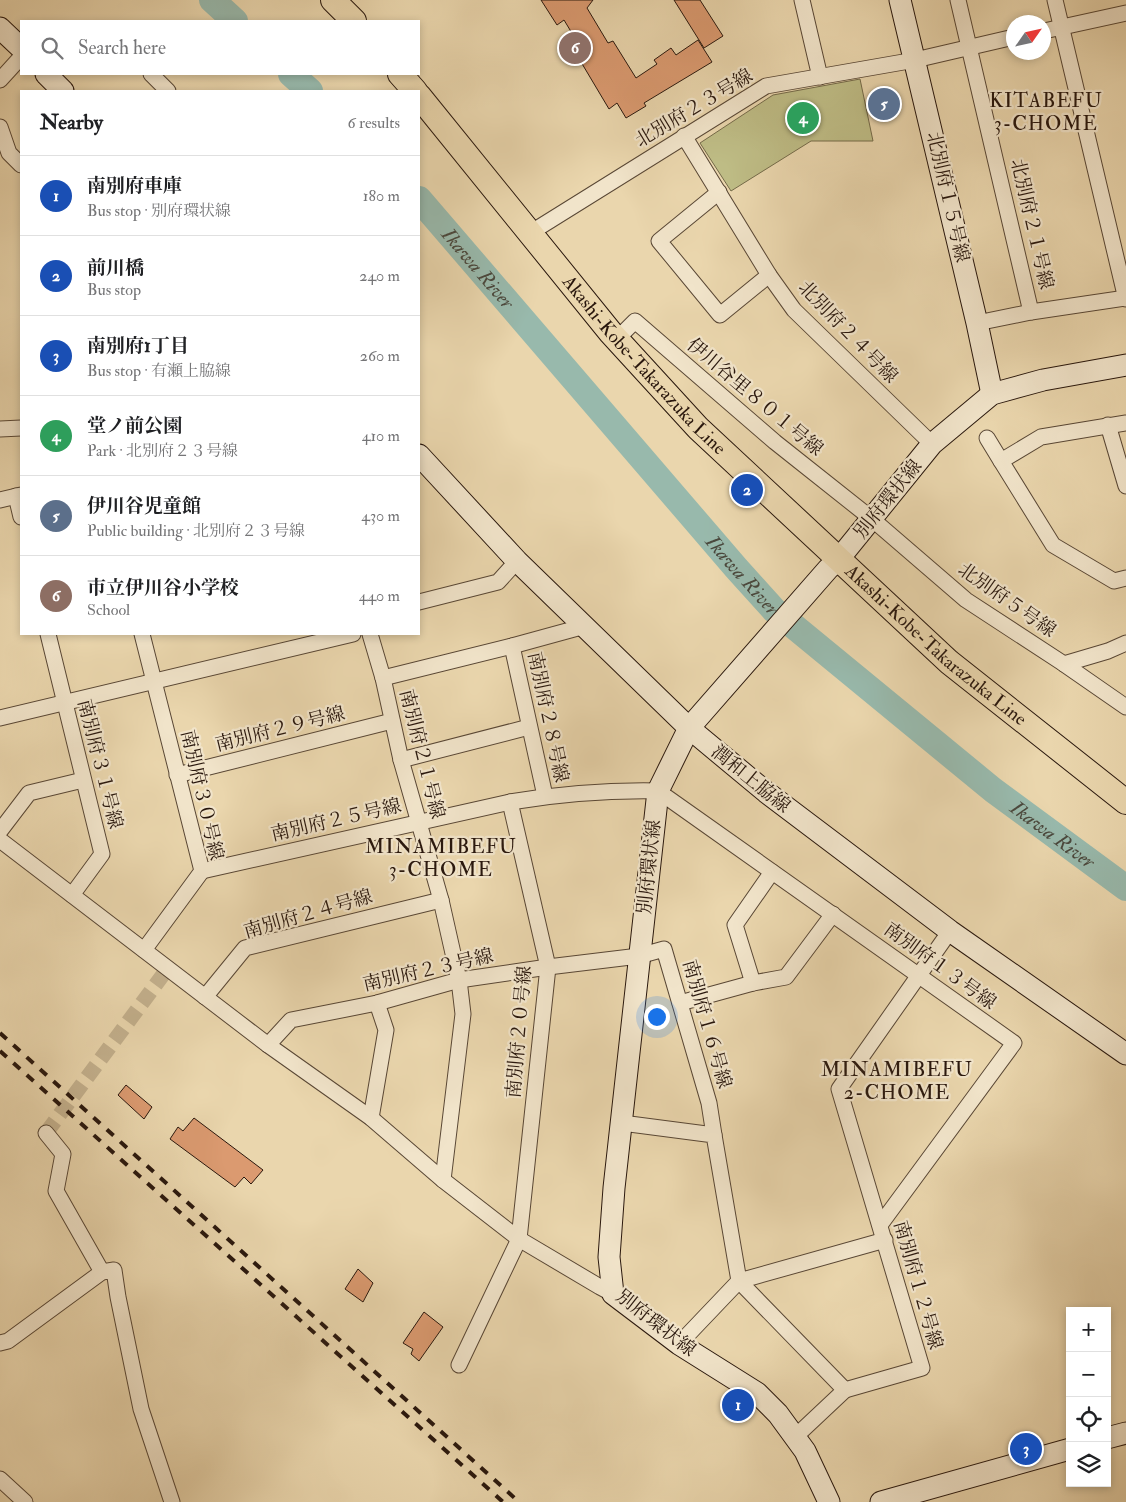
<!DOCTYPE html>
<meta charset="utf-8">
<style>
:root{--surface:#fff;--page:#f2f2f2;--text:#202124;--muted:#757577;--line:#e0e0e0;--accent:#2563eb}
body{margin:0;font-family:"IM FELL Double Pica","Noto Serif JP",serif;background:var(--page);color:var(--text)}
.controls{position:absolute;right:15px;bottom:15px;display:grid;overflow:hidden;border-radius:0px;box-shadow:0 2px 8px #0003}
.controls button{width:45px;height:45px;display:grid;place-items:center;padding:0;border:0;border-bottom:1px solid var(--line);background:var(--surface);color:var(--text);font:25px sans-serif}
.compass{position:absolute;left:1006px;top:15px;width:45px;height:45px;border-radius:50%;background:var(--surface);box-shadow:0 2px 8px #0003;rotate:56deg}
.you{position:absolute;left:656px;top:1016px;width:18px;height:18px;margin:-12px;border:4px solid #fff;border-radius:50%;background:#1a73e8;box-shadow:0 0 0 8px #1a73e833}
.badge{display:grid;place-items:center;width:32px;height:32px;border-radius:50%;background:var(--accent);color:#fff;font-size:16px;font-weight:700}
.pin{position:absolute;translate:-50% -50%;border:2px solid #fff;box-shadow:0 1px 5px #0006}
.list{margin:0;padding:0;list-style:none}
h2{display:flex;justify-content:space-between;align-items:center;height:65px;margin:0;padding:0 20px;font-size:21px}
h2 small{font-size:16px;font-weight:400;color:var(--muted)}
.list li{display:grid;grid-template-columns:32px 1fr auto;gap:15px;align-items:center;box-sizing:border-box;height:80px;padding:0 20px;border-top:1px solid var(--line)}
.list b{display:block;font-size:19px;white-space:nowrap}
.list p{margin:0;font-size:16px;white-space:nowrap;color:var(--muted)}
.list em{font-size:16px;font-style:normal;color:var(--muted)}
.icon{flex:none;width:28px;height:28px;fill:none;stroke:currentColor;stroke-width:2;stroke-linecap:round;stroke-linejoin:round}
.map{position:relative;flex:none;width:1126px;height:1502px;overflow:hidden}
.search{position:absolute;background:var(--surface);box-shadow:0 2px 8px #0003;left:20px;top:20px;width:400px;height:55px;display:flex;align-items:center;gap:12px;box-sizing:border-box;padding:0 18px;border-radius:0px;color:var(--muted);font-size:19px}
.panel{position:absolute;background:var(--surface);box-shadow:0 2px 8px #0003;left:20px;top:90px;width:400px;height:545px;border-radius:0px}
.map>svg:first-child{display:block}
.green{fill:#bebc85;stroke:#746a49}
.lines{fill:none;stroke-linecap:round;stroke-linejoin:round}
.river{stroke:#98b9ac;stroke-width:26}
.building{fill:#db9a70;stroke:#29170d}
.street-tunnel{stroke:#c3b08d;stroke-width:15;stroke-dasharray:15 8;stroke-linecap:butt}
.street-casing{stroke:#594735;stroke-width:17}
.secondary-casing{stroke:#29170d;stroke-width:23}
.primary-casing{stroke:#29170d;stroke-width:26}
.street{stroke:#f1e4ca;stroke-width:15}
.secondary{stroke:#f1e4ca;stroke-width:21}
.primary{stroke:#ead6ad;stroke-width:24}
.rail{stroke:#29170d;stroke-width:4;stroke-dasharray:9 9;stroke-linecap:butt}
.labels{text-anchor:middle;dominant-baseline:central;stroke-width:4.5;stroke-linejoin:round;paint-order:stroke}
.street-label{font-size:19px;fill:#29170d;stroke:#f1e4ca}
.neighbourhood-label{font-size:20px;letter-spacing:1px;fill:#29170d;stroke:#f1e4ca}
.water-label{font-size:20px;font-style:italic;fill:#4a483d;stroke:#f1e4ca}
</style>
<div class="map">
<svg width="1126" height="1502" viewBox="0 0 1126 1502">
<rect width="100%" height="100%" fill="#ead6ad"/>
<filter id="stains"><feTurbulence type="fractalNoise" baseFrequency=".004" numOctaves="4"/><feColorMatrix values="0 0 0 0 .2 0 0 0 0 .09 0 0 0 0 .02 0 0 0 .5 -.17"/></filter>
<radialGradient id="worn" r=".72"><stop offset=".6" stop-color="#630" stop-opacity="0"/><stop offset="1" stop-color="#630" stop-opacity=".3"/></radialGradient>
<path class="green" d="M860,79L873,141H811L731,191L700,143L773,95Z"/>
<g class="lines">
<g class="river">
<path d="M212,0L235,21"/>
<path d="M291,74L310,91"/>
<path id="s1" d="M419,199L737,569L774,610L993,790L1126,888"/>
</g>
</g>
<g class="building">
<path d="M541,0H593L587,8L608,43L613,41L636,78L657,64L654,60L671,48L676,55L698,40L712,62L644,103L646,106L626,118L617,103L609,109L581,62L587,58L564,20L557,25Z"/>
<path d="M674,0H700L723,36L704,48Z"/>
<path d="M126,1085L152,1107L144,1119L118,1095Z"/>
<path d="M194,1118L263,1170L251,1184L244,1177L235,1187L170,1139L178,1127L183,1131Z"/>
<path d="M358,1269L373,1283L363,1302L345,1289Z"/>
<path d="M424,1312L443,1327L419,1361L411,1354L413,1349L403,1343Z"/>
</g>
<g class="lines">
<path class="street-tunnel" d="M46,1133L168,968"/>
<g class="street-casing">
<g id="street">
<path d="M802,0L820,77"/>
<path d="M958,0L1031,312"/>
<path d="M1055,0L1126,299"/>
<path d="M1044,31L1126,13"/>
<path d="M151,74L168,91"/>
<path d="M0,80L21,57"/>
<path d="M0,127L9,153L21,165"/>
<path d="M684,136L769,275L794,310L932,444"/>
<path d="M719,192L659,241L720,315L769,275"/>
<path d="M530,233L766,86L915,60L1014,37"/>
<path d="M977,323L1031,312L1126,298"/>
<path d="M617,339L635,321L775,442L872,519L966,600L1064,664L1126,707"/>
<path d="M1126,423L1041,437L1001,461L1053,545L1114,581L1126,578"/>
<path d="M1108,425L1126,486"/>
<path d="M0,429L21,428"/>
<path d="M987,438L1001,461"/>
<path d="M16,496L21,517"/>
<path d="M0,500L21,495"/>
<path d="M419,602L498,582L517,561"/>
<path d="M48,634L102,854L72,895"/>
<path d="M142,634L202,871L144,950"/>
<path d="M370,634L383,678L401,760L441,900L459,980L463,1014L443,1180"/>
<path d="M512,646L545,796"/>
<path d="M1064,664L1108,651L1126,643"/>
<path d="M383,678L512,646L585,626"/>
<path d="M0,718L353,634"/>
<path d="M401,760L529,727"/>
<path d="M177,775L392,721"/>
<path d="M0,831L29,793L83,780"/>
<path d="M0,840L268,1045L371,1118L443,1180L519,1239L600,1287L613,1294"/>
<path d="M202,871L510,802C560,794 608,790 658,791L1014,1043L880,1225"/>
<path d="M772,872L735,925L753,983L786,977L833,914"/>
<path d="M205,997L245,948L441,900"/>
<path d="M680,1003L753,983"/>
<path d="M268,1045L291,1020L377,1003L459,980L548,967L639,956L664,949L709,1103L714,1135"/>
<path d="M371,1118L386,1030L377,1003"/>
<path d="M622,1123L714,1135L739,1281L845,1390L922,1368L839,1089L950,931"/>
<path d="M46,1133L63,1154L56,1191L102,1272"/>
<path d="M0,1343L8,1341L102,1272L114,1270L118,1297L141,1409L172,1502"/>
<path d="M679,1344L739,1281L885,1240"/>
<path d="M459,1365L519,1239L548,967L510,802"/>
<path d="M795,1437L845,1390"/>
<path d="M0,1479L25,1502"/>
</g>
</g>
<g class="secondary-casing">
<g id="secondary">
<path d="M900,0L977,323L992,394"/>
<path d="M0,28L21,48"/>
<path d="M46,74L63,91"/>
<path d="M419,455L517,561L689,728L766,792L950,931L1126,1054"/>
<path d="M1107,1438L1126,1433"/>
<path d="M829,1502L805,1451L778,1414L757,1393L679,1344L613,1294L609,1257L614,1188L658,791L689,728L828,569L838,560L932,444L992,394L1043,380L1126,365"/>
<path d="M881,1502L1070,1449"/>
</g>
</g>
<g class="primary-casing">
<g id="primary">
<path d="M333,0L354,21"/>
<path d="M400,74L415,91"/>
<path id="s2" d="M419,96L611,333L698,428L949,662L1126,802"/>
</g>
</g>
<use href="#street" class="street"/>
<use href="#secondary" class="secondary"/>
<use href="#primary" class="primary"/>
<g class="rail">
<path d="M0,1033L519,1502"/>
<path d="M0,1051L503,1502"/>
</g>
</g>
<g class="labels">
<g class="street-label">
<text transform="translate(694 108) rotate(-31)">北別府２３号線</text>
<text transform="translate(948 197) rotate(77)">北別府１５号線</text>
<text transform="translate(1032 224) rotate(77)">北別府２１号線</text>
<text transform="translate(848 332) rotate(46)">北別府２４号線</text>
<text stroke="none"><textPath href="#s2" startOffset="351">Akashi-Kobe-Takarazuka Line</textPath></text>
<text transform="translate(755 397) rotate(40)">伊川谷里８０１号線</text>
<text transform="translate(888 499) rotate(-51)">別府環状線</text>
<text transform="translate(1007 600) rotate(35)">北別府５号線</text>
<text stroke="none"><textPath href="#s2" startOffset="756">Akashi-Kobe-Takarazuka Line</textPath></text>
<text transform="translate(548 717) rotate(78)">南別府２８号線</text>
<text transform="translate(280 729) rotate(-14)">南別府２９号線</text>
<text transform="translate(422 754) rotate(76)">南別府２１号線</text>
<text transform="translate(100 764) rotate(76)">南別府３１号線</text>
<text transform="translate(751 779) rotate(39)">潤和上脇線</text>
<text transform="translate(202 795) rotate(77)">南別府３０号線</text>
<text transform="translate(336 820) rotate(-13)">南別府２５号線</text>
<text transform="translate(649 867) rotate(-84)">別府環状線</text>
<text transform="translate(308 914) rotate(-16)">南別府２４号線</text>
<text transform="translate(940 966) rotate(36)">南別府１３号線</text>
<text transform="translate(428 970) rotate(-13)">南別府２３号線</text>
<text transform="translate(707 1024) rotate(74)">南別府１６号線</text>
<text transform="translate(519 1032) rotate(-85)">南別府２０号線</text>
<text transform="translate(918 1285) rotate(74)">南別府１２号線</text>
<text transform="translate(656 1323) rotate(38)">別府環状線</text>
</g>
<g class="neighbourhood-label">
<text x="1046" y="100">KITABEFU<tspan x="1046" dy="23">3-CHOME</tspan></text>
<text x="441" y="846">MINAMIBEFU<tspan x="441" dy="23">3-CHOME</tspan></text>
<text x="897" y="1069">MINAMIBEFU<tspan x="897" dy="23">2-CHOME</tspan></text>
</g>
<g class="water-label">
<text stroke="none"><textPath href="#s1" startOffset="91">Ikawa River</textPath></text>
<text stroke="none"><textPath href="#s1" startOffset="496">Ikawa River</textPath></text>
<text stroke="none"><textPath href="#s1" startOffset="901">Ikawa River</textPath></text>
</g>
</g>
<rect width="100%" height="100%" filter="url(#stains)"/>
<rect width="100%" height="100%" fill="url(#worn)"/>
</svg>
<div class="controls">
<button>+</button>
<button>−</button>
<button><svg class="icon" aria-label="locate" viewBox="0 0 24 24"><circle cx="12" cy="12" r="6"/><path d="M12 2v4M12 18v4M2 12h4M18 12h4"/></svg></button>
<button><svg class="icon" aria-label="layers" viewBox="0 0 24 24"><path d="M12 4l9 5-9 5-9-5zM3 14l9 5 9-5"/></svg></button>
</div>
<svg class="compass" viewBox="-18 -18 36 36"><path d="M0-13l5 13h-10z" fill="#e53935"/><path d="M0 13l5-13h-10z" fill="#757577"/></svg>
<div class="you"></div>
<div class="pin badge" style="left:738px;top:1405px;background:#1a4fb4">1</div>
<div class="pin badge" style="left:747px;top:490px;background:#1a4fb4">2</div>
<div class="pin badge" style="left:1026px;top:1449px;background:#1a4fb4">3</div>
<div class="pin badge" style="left:803px;top:118px;background:#2e9e5b">4</div>
<div class="pin badge" style="left:884px;top:104px;background:#5c6f8a">5</div>
<div class="pin badge" style="left:575px;top:48px;background:#8d6e63">6</div>
<div class="search"><svg class="icon" aria-label="search" viewBox="0 0 24 24"><circle cx="10" cy="10" r="6"/><path d="M15 15l6 6"/></svg>Search here</div>
<section class="panel">
<h2>Nearby<small>6 results</small></h2>
<ul class="list">
<li><span class="badge" style="background:#1a4fb4">1</span><div><b>南別府車庫</b><p>Bus stop · 別府環状線</p></div><em>180 m</em></li>
<li><span class="badge" style="background:#1a4fb4">2</span><div><b>前川橋</b><p>Bus stop</p></div><em>240 m</em></li>
<li><span class="badge" style="background:#1a4fb4">3</span><div><b>南別府1丁目</b><p>Bus stop · 有瀬上脇線</p></div><em>260 m</em></li>
<li><span class="badge" style="background:#2e9e5b">4</span><div><b>堂ノ前公園</b><p>Park · 北別府２３号線</p></div><em>410 m</em></li>
<li><span class="badge" style="background:#5c6f8a">5</span><div><b>伊川谷児童館</b><p>Public building · 北別府２３号線</p></div><em>430 m</em></li>
<li><span class="badge" style="background:#8d6e63">6</span><div><b>市立伊川谷小学校</b><p>School</p></div><em>440 m</em></li>
</ul>
</section>
</div>
